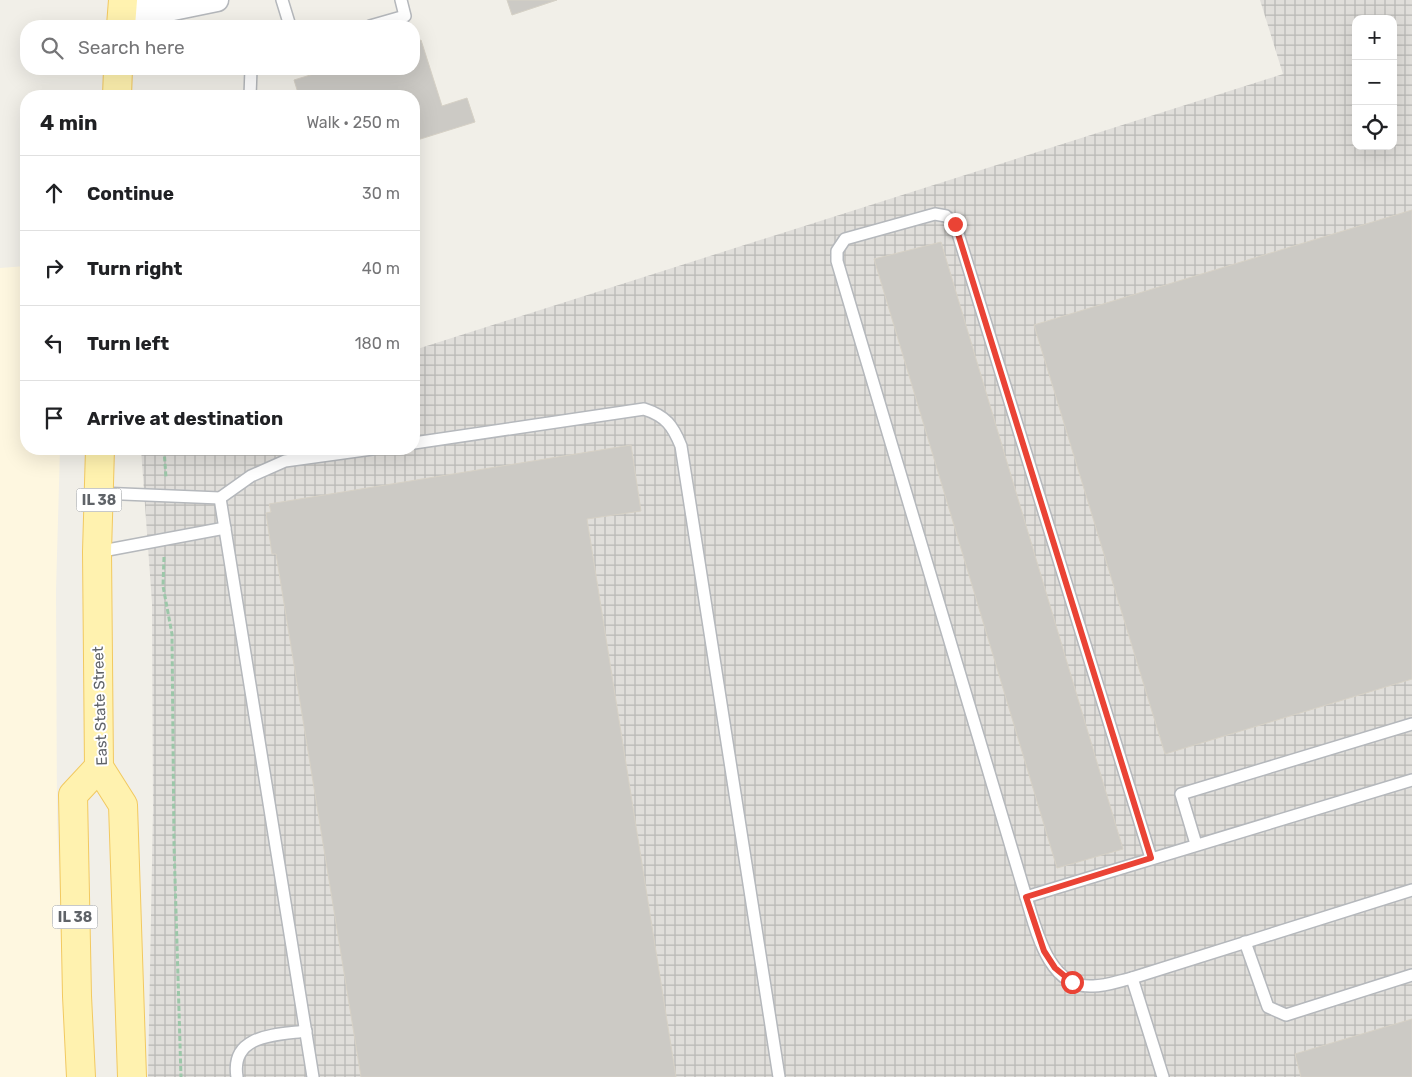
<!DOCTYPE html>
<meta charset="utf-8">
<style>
:root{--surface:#fff;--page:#f2f2f2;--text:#202124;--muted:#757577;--line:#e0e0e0}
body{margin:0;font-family:Rubik,sans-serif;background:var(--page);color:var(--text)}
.controls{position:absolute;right:15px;top:15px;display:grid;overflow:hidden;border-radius:10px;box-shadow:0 5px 20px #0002}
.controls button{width:45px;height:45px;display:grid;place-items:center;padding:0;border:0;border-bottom:1px solid var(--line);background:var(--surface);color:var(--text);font:25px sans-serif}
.stop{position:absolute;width:15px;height:15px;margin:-11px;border:4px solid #ea4335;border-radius:50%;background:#fff}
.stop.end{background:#ea4335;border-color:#fff;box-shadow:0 1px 5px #0008}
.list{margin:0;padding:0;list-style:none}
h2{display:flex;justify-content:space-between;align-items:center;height:65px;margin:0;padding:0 20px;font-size:21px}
h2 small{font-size:16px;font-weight:400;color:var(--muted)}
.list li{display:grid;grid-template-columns:32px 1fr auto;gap:15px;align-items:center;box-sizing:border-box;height:75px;padding:0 20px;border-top:1px solid var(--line)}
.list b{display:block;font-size:19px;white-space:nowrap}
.list em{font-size:16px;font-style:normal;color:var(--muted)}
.icon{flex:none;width:28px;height:28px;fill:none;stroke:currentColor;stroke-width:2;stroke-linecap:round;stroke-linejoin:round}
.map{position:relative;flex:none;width:1412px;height:1077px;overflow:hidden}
.search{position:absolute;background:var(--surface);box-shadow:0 5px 20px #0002;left:20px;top:20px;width:400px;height:55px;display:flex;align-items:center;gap:12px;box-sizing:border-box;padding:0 18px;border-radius:20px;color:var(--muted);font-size:19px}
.panel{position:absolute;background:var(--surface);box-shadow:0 5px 20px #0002;left:20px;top:90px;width:400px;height:365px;border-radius:20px}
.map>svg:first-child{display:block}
.commercial{fill:#fef7e0}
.industrial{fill:url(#industrial-grid);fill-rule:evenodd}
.building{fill:#cccac5;stroke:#d6d1c6}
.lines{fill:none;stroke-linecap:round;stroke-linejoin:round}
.lane-casing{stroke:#b5b8bc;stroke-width:14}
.street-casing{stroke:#b5b8bc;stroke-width:25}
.primary-casing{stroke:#f2c960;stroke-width:30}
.path{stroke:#9cc7a9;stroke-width:3;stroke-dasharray:5 2.5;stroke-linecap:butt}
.lane{stroke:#fff;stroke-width:11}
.street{stroke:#fff;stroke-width:22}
.primary{stroke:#fff2af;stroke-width:28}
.route{stroke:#ea4335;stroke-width:6}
.labels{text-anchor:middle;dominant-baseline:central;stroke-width:4;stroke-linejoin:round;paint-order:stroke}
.shield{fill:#fff;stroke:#8f9295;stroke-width:1}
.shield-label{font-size:14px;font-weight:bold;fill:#5f6368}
.street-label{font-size:15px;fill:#5f6368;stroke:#fff}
</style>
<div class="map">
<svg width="1412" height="1077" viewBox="0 0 1412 1077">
<defs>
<pattern id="industrial-grid" width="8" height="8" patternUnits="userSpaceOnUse" patternTransform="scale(1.25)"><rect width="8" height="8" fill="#e0deda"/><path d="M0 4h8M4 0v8" fill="none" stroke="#b9b8b5"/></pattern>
</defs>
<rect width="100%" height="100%" fill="#f1efe8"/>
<path class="commercial" d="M26,266V449H60L56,590L57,819L66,1077H0V268Z"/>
<path class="industrial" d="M1260,0H1412V1077H148L153,809L152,603L141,449H414V350L1283,74ZM1356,19H1393V146H1356Z"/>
<g class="building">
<path d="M507,0H557L512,15Z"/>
<path d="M421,40L442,106L467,98L475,122L414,141V96H299L294,80L330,69H414V42Z"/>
<path d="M1412,210V679L1165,754L1034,325Z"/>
<path d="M941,242L1123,849L1057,868L874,259Z"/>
<path d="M631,445L641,511L587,519L676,1077H361L276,554H272L266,513L271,512L269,504Z"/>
<path d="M1412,1019V1077H1301L1295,1054Z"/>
</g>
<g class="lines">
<g class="lane-casing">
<g id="lane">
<path d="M282,0L290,26"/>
<path d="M370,26L405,16L401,0"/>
<path d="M250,96L251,69"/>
<path d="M414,443L644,409C666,416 673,426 681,446L779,1077"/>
<path d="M99,493L220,498L251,476L285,461L372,449"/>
<path d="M220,498L313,1077"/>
<path d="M97,552L225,528"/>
<path d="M1196,844L1181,794L1412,724"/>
<path d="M1151,858L955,224L946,216L935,214L845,239L837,251V261L1026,897L1412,780"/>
<path d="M1026,897C1036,929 1048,989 1093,986C1106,986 1119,981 1132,978L1412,890"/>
<path d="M1245,942L1268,1007L1286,1015L1412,975"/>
<path d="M1132,978L1163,1077"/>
<path d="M237,1077C230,1034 276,1035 306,1031"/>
</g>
</g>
<g class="street-casing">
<path id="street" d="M122,9H173L217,0"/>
</g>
<g class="primary-casing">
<g id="primary">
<path d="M121,26L123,0"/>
<path d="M117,96L118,69"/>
<path d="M100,449L97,552L99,767L123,805L132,1077"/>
<path d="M81,1077L77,996L73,795L99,767"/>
</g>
</g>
<g class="path">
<path d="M164,449L166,478"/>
<path d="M164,557L163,586L172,634L174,845L181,1077"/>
</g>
<use href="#lane" class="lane"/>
<use href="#street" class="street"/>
<use href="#primary" class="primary"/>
</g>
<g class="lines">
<path class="route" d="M955,224L1151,858L1026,897L1044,951L1055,968L1072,982"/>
</g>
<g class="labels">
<g class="shield">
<rect x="76.5" y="488.5" width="45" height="23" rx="4"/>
<rect x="52.5" y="905.5" width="45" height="23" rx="4"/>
</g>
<g class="shield-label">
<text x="99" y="500">IL 38</text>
<text x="75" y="917">IL 38</text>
</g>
<g class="street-label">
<text transform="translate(100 706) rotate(-92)">East State Street</text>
</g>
</g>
</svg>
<div class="controls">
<button>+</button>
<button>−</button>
<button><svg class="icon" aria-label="locate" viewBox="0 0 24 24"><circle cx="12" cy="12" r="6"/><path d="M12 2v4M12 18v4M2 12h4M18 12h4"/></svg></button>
</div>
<div class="stop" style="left:1072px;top:982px"></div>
<div class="stop end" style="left:955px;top:224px"></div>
<div class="search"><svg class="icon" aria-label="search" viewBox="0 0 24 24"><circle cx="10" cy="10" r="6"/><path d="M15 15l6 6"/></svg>Search here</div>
<section class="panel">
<h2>4 min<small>Walk · 250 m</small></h2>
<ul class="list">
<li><svg class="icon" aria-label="ahead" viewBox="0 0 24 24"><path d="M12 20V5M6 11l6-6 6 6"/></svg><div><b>Continue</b></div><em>30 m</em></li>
<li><svg class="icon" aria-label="right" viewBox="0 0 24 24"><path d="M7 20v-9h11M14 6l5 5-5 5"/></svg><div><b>Turn right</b></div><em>40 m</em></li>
<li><svg class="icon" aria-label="left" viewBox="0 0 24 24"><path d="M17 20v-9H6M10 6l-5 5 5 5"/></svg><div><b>Turn left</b></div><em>180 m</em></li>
<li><svg class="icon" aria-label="arrive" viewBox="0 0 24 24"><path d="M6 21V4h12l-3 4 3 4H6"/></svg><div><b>Arrive at destination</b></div></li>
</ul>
</section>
</div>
